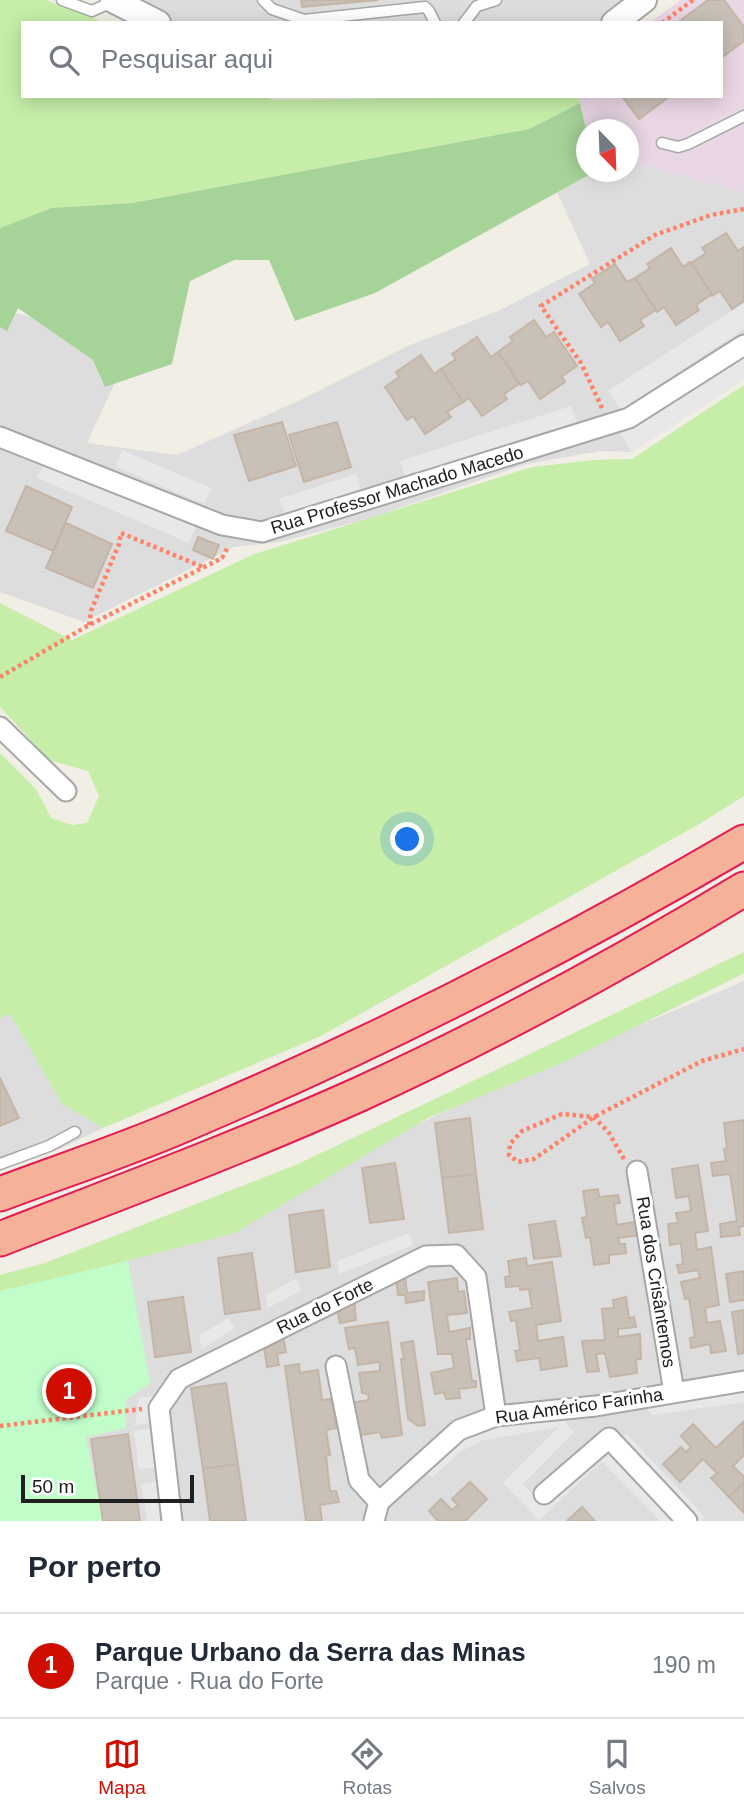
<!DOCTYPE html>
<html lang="pt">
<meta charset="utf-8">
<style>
:root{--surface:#fff;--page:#f6f6f7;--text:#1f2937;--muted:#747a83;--line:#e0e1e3;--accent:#cf0e00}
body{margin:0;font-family:Helvetica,sans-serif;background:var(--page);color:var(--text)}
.compass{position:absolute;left:576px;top:119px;width:63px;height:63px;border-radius:50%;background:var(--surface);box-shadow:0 4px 18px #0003;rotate:157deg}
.scale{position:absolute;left:21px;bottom:18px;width:173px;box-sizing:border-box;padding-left:7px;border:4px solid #202020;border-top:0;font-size:19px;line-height:24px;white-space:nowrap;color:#202020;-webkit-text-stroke:5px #fff;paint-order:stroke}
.you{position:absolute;left:408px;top:840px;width:24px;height:24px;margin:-18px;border:5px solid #fff;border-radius:50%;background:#1a73e8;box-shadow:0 0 0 10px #1a73e833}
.badge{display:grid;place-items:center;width:46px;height:46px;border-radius:50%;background:var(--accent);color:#fff;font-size:23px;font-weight:700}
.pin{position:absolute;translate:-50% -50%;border:4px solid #fff;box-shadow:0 2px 7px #0006}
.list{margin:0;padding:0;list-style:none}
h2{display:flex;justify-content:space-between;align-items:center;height:91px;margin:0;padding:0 28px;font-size:30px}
h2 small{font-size:23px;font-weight:400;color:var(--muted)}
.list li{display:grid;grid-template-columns:46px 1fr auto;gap:21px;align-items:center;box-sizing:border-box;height:105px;padding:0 28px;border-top:2px solid var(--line)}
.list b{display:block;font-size:26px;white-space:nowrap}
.list p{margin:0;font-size:23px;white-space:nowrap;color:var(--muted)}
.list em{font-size:23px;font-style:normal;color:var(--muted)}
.icon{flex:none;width:38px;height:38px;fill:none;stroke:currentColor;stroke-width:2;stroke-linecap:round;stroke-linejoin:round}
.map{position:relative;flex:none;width:744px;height:1521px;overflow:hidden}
.search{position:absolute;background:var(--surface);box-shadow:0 4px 18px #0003;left:21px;right:21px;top:21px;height:77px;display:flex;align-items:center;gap:18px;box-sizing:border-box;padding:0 24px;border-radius:0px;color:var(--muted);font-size:26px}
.sheet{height:196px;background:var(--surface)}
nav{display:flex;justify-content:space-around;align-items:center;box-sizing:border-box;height:98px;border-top:2px solid var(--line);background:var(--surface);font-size:19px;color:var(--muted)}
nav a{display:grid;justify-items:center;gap:4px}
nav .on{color:var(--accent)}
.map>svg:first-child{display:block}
.residential{fill:#dedddd}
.industrial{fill:#ead7e5}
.grass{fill:#c6eea9}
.forest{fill:#a5d398}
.park{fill:#c0fdc9}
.parking{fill:#e8e8e8}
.building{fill:#c9c1b8;stroke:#c4b5a7;stroke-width:2}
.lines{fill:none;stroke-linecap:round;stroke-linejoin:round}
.service-casing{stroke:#a7a7a7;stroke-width:13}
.minor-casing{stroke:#a7a7a7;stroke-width:23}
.tertiary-casing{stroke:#a7a7a7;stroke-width:28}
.trunk-casing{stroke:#e61b53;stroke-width:37}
.path{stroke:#ff8268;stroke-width:4.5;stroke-dasharray:3.5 3.5;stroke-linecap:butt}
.service{stroke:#fff;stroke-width:10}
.minor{stroke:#fff;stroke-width:19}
.tertiary{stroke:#fff;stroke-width:24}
.trunk{stroke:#f6b298;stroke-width:33}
.labels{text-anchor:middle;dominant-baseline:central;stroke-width:6;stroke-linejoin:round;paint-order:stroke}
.street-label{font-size:18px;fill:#202020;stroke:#fff}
</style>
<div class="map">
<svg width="744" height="1521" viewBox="0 0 744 1521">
<rect width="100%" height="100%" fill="#f1eee5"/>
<g class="residential">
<path d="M112,0H644L614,23H158Z"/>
<path d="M629,162L744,192V379L632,452L600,451L527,464L370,518L280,542L234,547L84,622L0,592V309L63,325L117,378L87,443L177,455L307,397L405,347L498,311L590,264L557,192L594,172H628Z"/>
<path d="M744,981V1521H44L123,1248L193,1229L532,1071Z"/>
<path d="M10,1014L62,1103L103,1128L60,1149L0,1171V1018Z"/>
</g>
<path class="industrial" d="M681,0H744V192L629,162L628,130L585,129L579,96H721V23H649Z"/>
<g class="grass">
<path d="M0,0H46L106,23H23V96H261L274,100L579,96L580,103L529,129L132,203L52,208L0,228Z"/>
<path d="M744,385V796L701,823L321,1036L103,1128L62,1104L10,1014L0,1018V753L36,789L51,818L72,825L87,823L99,796L88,771L49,760L0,707V603L72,640L252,555L532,467L594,460L632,459Z"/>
<path d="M744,952V973L735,978L562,1063L428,1118L235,1233L45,1282L0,1291V1275L45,1263L298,1164Z"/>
</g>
<path class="forest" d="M580,103L586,130V172H594L375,293L295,321L269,260H234L190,281L172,364L105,387L93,360L18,308L7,331L0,327V228L52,208L132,203L529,129Z"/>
<path class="park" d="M128,1261L150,1383L126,1400V1428L86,1437L103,1521H0V1291Z"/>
<g class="parking">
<path d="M744,303V329L621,410L608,391Z"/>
<path d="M744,357V379L632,452L620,433L636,426Z"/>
<path d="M571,406L577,422L405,477L400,461Z"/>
<path d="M122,450L211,488L205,504L116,467Z"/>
<path d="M44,464L196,527L189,543L37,478Z"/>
<path d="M356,474L361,490L285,515L279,499Z"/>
<path d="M409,1233L413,1245L339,1274L337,1261Z"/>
<path d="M296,1279L301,1290L268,1308L265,1295Z"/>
<path d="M228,1318L235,1328L202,1349L199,1336Z"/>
<path d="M744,1390V1402L652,1415L643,1404Z"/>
<path d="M154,1396L149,1423L135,1425L139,1398Z"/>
<path d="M572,1414L565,1422L574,1432L523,1484L544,1506L606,1449L674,1521H660L602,1461L539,1520L503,1483L559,1427L480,1441L460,1452L433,1477L418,1473L449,1445L493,1425Z"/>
<path d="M150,1429L155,1468L139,1469L134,1431Z"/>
<path d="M626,1433L705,1517L701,1521H696L618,1440Z"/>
<path d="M156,1481L162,1521H147L141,1484Z"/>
</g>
<g class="building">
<path d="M301,0H378L302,7Z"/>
<path d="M708,0H724L744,27V41L721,58V23H677Z"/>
<path d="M622,96H670L639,119Z"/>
<path d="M726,233L738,251L744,247V301L732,309L720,291L712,296L691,263L706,253L702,248Z"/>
<path d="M671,248L683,267L690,262L712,294L696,305L699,310L676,325L664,307L657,312L635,278L650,268L647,264Z"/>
<path d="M615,264L627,282L635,278L656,310L640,320L644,326L620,341L608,322L601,327L579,294L595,283L592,279Z"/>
<path d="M534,320L546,337L554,332L577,366L562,376L565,382L540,399L528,381L521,385L498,352L513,341L510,337Z"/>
<path d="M477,337L491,357L498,352L519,384L504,394L507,399L482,416L469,398L463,402L441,369L456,359L452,354Z"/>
<path d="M421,355L434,374L441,369L463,402L447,412L451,417L425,434L413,416L407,420L385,387L399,377L396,372Z"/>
<path d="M282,422L296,466L249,481L234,435Z"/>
<path d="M337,422L351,467L304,482L289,435Z"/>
<path d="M26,486L72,507L53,551L6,531Z"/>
<path d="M66,523L112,544L93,588L46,568Z"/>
<path d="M198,537L219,545L213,559L193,550Z"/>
<path d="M0,1078L19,1118L0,1126Z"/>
<path d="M470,1118L476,1174L442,1178L435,1123Z"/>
<path d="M744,1120V1226L739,1227L740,1235L721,1237L720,1224L737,1221L730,1174L713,1176L711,1163L726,1161L724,1149L727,1148L724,1123Z"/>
<path d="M395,1163L404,1219L370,1223L362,1168Z"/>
<path d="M698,1165L708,1231L695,1233L697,1250L711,1247L719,1305L705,1308L707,1323L720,1321L726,1351L711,1353L710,1344L691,1348L690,1338L695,1337L689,1298L685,1299L681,1282L700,1278L698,1270L679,1273L677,1265L683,1264L681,1243L670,1245L668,1224L678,1223L676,1213L691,1211L689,1196L676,1198L672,1169Z"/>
<path d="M476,1174L483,1229L449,1233L442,1178Z"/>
<path d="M598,1189L599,1197L618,1195L620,1203L614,1204L617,1225L639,1221L641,1235L618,1238L620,1244H625L626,1253L609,1255V1263L594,1265L590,1237L586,1238L582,1218L587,1217L583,1191Z"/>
<path d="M323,1210L330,1267L296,1272L289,1215Z"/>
<path d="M555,1221L561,1256L534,1259L529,1225Z"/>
<path d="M252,1253L260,1309L225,1314L218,1258Z"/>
<path d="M526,1258L527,1266L552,1262L561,1321L536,1325L538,1341L563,1337L567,1366L541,1370L539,1358L517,1361L515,1351L520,1350L516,1320L511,1321L509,1312L532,1308L529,1289L520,1290V1286L506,1287L505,1277L510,1276L508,1261Z"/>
<path d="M744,1271V1300L730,1302L726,1274Z"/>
<path d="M405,1276L407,1293L424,1291V1300L406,1303L405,1295H398L396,1278Z"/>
<path d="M457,1278L458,1292L464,1291L467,1313L447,1315L449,1332L470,1328V1339H466L472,1381H476V1387L459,1389L460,1398L446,1399L444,1392L435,1394L431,1373L454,1368L452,1354H438L428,1282Z"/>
<path d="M183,1297L191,1352L155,1357L148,1302Z"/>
<path d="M626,1297L629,1318L634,1317L636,1327L618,1329V1337L640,1334L641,1359H636L637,1373L610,1377L605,1353L596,1354L599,1371L587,1372L582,1341L605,1340L602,1309L614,1308L613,1300Z"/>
<path d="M354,1299L356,1320L340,1323L337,1310Z"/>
<path d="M744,1310V1353L738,1354L732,1312Z"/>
<path d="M388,1322L402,1435L382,1438L380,1432L355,1436L350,1403L369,1400L368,1394L362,1393L359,1373L380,1371V1362L358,1365L355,1348L349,1349L345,1328Z"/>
<path d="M283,1337L286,1352L277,1354L279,1365L267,1367L263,1340Z"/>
<path d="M413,1341L425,1425L418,1426L408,1419L401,1359H404L401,1343Z"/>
<path d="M299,1364L300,1373L318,1370L322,1400L331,1399L336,1428L326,1430L330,1455L326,1456L330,1491H336L339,1502L320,1505L322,1521H306L285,1366Z"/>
<path d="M226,1383L238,1464L203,1469L191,1388Z"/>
<path d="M743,1422L744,1455L733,1466L744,1477V1483L729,1497L711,1478L717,1473L703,1459L680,1482L663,1464L681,1447L686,1452L691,1447L681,1436L693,1424L716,1448Z"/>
<path d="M128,1434L140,1521H103L91,1439Z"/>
<path d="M238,1464L246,1521H210L203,1469Z"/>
<path d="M470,1482L487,1499L465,1521H438L429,1511L441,1499L452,1510L458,1505L452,1499Z"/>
<path d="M744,1483V1513L729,1497Z"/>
<path d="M582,1507L595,1521H567Z"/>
</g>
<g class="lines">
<g class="service-casing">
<g id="service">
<path d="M62,0L92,11L114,1"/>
<path d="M263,0L272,9L304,20L425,7L429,11L435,23"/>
<path d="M464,23L477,6L496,0"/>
<path d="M662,143L678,147L688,144L744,116"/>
<path d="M0,1164L49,1146L75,1132"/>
</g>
</g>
<g class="minor-casing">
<g id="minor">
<path d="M0,437L222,525L262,532L629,418L744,345"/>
<path d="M0,727L66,791"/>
<path d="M637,1171L674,1392"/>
<path d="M336,1366L359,1480L379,1502"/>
<path d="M544,1494L609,1438L687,1521"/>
<path d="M172,1521L159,1408L179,1379L426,1256L456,1255L476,1277L496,1416"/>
<path d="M374,1521L379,1502L459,1430L496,1416L596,1406L744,1381"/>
</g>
</g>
<g class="tertiary-casing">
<g id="tertiary">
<path d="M113,0L158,23"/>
<path d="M614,23L644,0"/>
</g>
</g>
<g class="trunk-casing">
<g id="trunk">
<path d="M0,1194C61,1171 123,1151 183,1125C377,1043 563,948 744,842"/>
<path d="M0,1239C121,1192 242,1147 360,1094C491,1034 620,964 744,889"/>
</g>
</g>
<g class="path">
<path d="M662,23L693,0"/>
<path d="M602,408L581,363L541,306L655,235L711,215L744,209"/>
<path d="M89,625L91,611L119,544L121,533L203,567"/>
<path d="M0,677L89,625L222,558L228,547"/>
<path d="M624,1159L609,1133L594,1117L562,1114L522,1131L510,1144L509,1155L518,1162L534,1159L594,1117L702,1061L744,1049"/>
<path d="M0,1426L142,1409"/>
</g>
<use href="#service" class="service"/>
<use href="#minor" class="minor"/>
<use href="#tertiary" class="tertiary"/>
<use href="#trunk" class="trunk"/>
</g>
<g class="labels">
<g class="street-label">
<text transform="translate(397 490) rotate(-17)">Rua Professor Machado Macedo</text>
<text transform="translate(656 1282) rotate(81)">Rua dos Crisântemos</text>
<text transform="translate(325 1306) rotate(-26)">Rua do Forte</text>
<text transform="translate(579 1406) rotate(-8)">Rua Américo Farinha</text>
</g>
</g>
</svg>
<svg class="compass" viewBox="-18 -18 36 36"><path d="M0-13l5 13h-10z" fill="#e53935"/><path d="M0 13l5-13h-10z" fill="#747a83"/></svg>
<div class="scale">50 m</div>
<div class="you"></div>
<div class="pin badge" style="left:69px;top:1391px">1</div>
<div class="search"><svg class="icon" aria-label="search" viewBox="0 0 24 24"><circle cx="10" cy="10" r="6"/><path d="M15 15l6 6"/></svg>Pesquisar aqui</div>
</div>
<section class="sheet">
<h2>Por perto<small></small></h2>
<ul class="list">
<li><span class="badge">1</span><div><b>Parque Urbano da Serra das Minas</b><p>Parque · Rua do Forte</p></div><em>190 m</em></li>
</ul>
</section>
<nav>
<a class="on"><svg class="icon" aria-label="map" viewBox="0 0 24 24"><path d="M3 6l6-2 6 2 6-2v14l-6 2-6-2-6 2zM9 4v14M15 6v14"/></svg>Mapa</a>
<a><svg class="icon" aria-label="directions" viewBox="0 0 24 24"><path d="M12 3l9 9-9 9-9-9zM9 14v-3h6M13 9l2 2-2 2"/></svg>Rotas</a>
<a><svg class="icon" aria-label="saved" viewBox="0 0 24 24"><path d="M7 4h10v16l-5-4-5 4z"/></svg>Salvos</a>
</nav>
